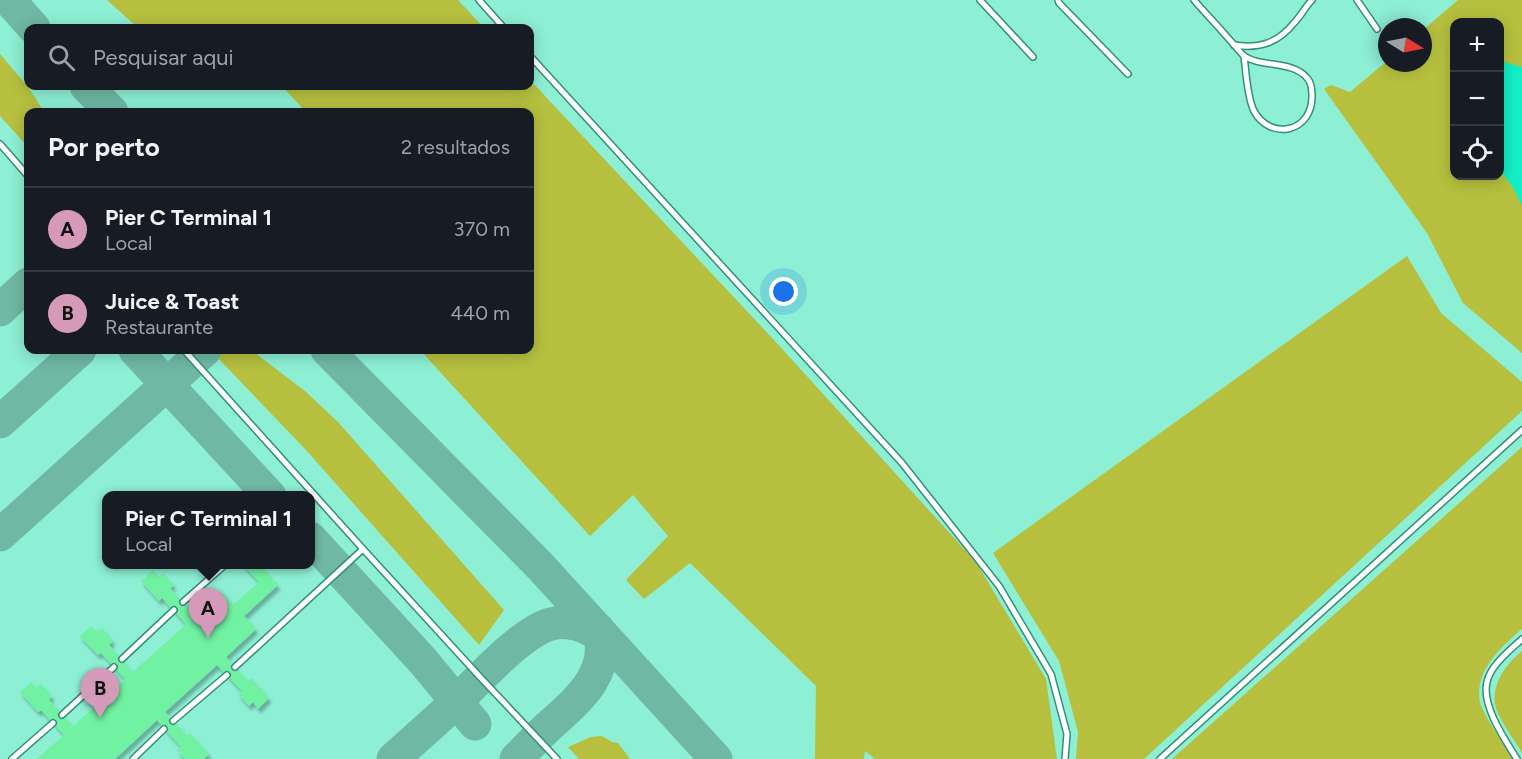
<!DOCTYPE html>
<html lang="pt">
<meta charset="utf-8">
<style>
:root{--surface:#171b24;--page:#20242c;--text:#f1f3f6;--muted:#9ea1a6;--line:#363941;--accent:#d59aba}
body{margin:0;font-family:Figtree,sans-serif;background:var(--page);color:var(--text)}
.controls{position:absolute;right:18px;top:18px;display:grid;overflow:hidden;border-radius:12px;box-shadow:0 3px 15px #0003}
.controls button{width:54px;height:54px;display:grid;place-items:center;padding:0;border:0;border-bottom:2px solid var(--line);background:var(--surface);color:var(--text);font:30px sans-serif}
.compass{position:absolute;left:1378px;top:18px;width:54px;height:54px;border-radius:50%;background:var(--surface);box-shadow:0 3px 15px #0003;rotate:100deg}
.you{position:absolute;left:784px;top:292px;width:21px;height:21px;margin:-15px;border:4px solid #fff;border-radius:50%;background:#1a73e8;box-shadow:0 0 0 9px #1a73e833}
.badge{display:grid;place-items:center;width:39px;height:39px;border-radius:50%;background:var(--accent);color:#111;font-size:20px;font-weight:700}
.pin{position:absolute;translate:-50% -50px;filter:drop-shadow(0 2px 3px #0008)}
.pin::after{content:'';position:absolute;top:32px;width:21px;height:18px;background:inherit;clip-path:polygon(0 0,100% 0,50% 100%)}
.popup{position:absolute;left:102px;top:491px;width:213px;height:78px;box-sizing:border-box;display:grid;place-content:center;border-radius:12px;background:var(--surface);filter:drop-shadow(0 2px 4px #0005);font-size:20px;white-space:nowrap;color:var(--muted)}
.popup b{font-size:22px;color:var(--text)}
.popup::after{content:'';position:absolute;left:50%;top:100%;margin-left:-12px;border:12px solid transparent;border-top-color:var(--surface)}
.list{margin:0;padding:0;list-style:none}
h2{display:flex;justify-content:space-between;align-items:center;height:78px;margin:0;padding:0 24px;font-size:26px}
h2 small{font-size:20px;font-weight:400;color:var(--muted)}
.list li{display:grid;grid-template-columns:39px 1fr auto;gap:18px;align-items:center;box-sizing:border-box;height:84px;padding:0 24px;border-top:2px solid var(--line)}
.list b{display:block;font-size:22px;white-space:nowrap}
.list p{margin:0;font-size:20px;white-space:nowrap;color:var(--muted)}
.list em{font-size:20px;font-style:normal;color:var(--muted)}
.icon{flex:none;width:33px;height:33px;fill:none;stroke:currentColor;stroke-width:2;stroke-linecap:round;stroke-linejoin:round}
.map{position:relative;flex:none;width:1522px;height:759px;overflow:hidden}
.search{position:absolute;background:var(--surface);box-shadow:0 3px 15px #0003;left:24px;top:24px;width:510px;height:66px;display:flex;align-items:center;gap:15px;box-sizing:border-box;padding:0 21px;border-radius:12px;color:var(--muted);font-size:22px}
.panel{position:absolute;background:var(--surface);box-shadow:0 3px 15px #0003;left:24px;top:108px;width:510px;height:246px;border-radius:12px}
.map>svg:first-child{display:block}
.built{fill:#8defd4;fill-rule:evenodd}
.green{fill:#b6c03e;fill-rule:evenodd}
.water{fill:#12efc6}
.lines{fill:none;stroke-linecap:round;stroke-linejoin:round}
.taxiway{stroke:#6fb8a4;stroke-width:33}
.building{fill:#71f1a2;filter:url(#shadow)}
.lane-casing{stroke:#338f79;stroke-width:8}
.lane{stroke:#fff;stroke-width:5}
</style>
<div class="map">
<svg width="1522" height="759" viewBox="0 0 1522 759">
<defs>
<filter id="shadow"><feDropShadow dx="2.5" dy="4.5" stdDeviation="1.5" flood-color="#0004"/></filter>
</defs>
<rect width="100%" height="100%" fill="#a3fce2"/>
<path class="built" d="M0,0H1522V759H0ZM1454,22H1500V176H1454ZM1387,27H1423V63H1387ZM28,28H530V86H28ZM28,112H530V350H28ZM106,496H310V564H106Z"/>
<g class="green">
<path d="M107,0H458L484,28H138Z"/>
<path d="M1458,0H1522V353L1463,303L1427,233L1324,89L1331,85L1350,92L1387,61V63H1423V30ZM1454,22H1500V176H1454Z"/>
<path d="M0,54L29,88L44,112H28V147L0,116Z"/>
<path d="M530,80L774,340L976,562L1046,679L1057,759H875L865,751L864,759H815L816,686L690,563L644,599L626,580L668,536L633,495L590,536L420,350H530V112H306L282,86H530Z"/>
<path d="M1407,256L1441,313L1522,382V411L1144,759H1076L1078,732L1059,661L993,553Z"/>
<path d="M225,350H251L305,391L338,422L504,610L479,645L306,450L217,357Z"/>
<path d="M1522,447V629C1501,647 1474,671 1480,702C1482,713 1506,747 1513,759H1172Z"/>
<path d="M1522,651V753C1515,741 1499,719 1496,708C1490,685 1506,664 1522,651Z"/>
<path d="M602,736L612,742L618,743L630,759H579L568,747L591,737Z"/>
</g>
<path class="water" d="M1500,61L1522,67V205L1512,186L1500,170Z"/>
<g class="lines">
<g class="taxiway">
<path d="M9,0L34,28"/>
<path d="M86,86L112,112"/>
<path d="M0,310L28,284"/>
<path d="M135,350L270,496"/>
<path d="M327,350L541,567L716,759"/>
<path d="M0,422L80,350"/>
<path d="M0,535L205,350"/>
<path d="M310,538L423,661L475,724"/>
<path d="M393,759C414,740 435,722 455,703C478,681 521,632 551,624C571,619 586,627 603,637"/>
<path d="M516,759C527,748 537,737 549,726C577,701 613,672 598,629"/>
</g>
</g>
<path class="building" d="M242,564H259L278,585L244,616L256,629L226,657L248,681L251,678L269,698L258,709L253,702L249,706L238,694L242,691L217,665L165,712L187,736L190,733L209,754L204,759H185L177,750L181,747L157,720L115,759H37L64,735L41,710L38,712L20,692L31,682L36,688L41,684L52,696L49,700L73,726L125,679L101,653L98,655L80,636L91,626L97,632L102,628L113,641L109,645L133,672L186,624L162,598L159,601L141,581L153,570L159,577L163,573L174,585L170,588L195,615L221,592L233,605L259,582Z"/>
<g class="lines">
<g class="lane-casing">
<g id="lane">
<path d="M479,0L504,28"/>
<path d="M980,0L1033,57"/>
<path d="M1058,0L1059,3L1128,74"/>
<path d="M1194,0C1205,13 1217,25 1228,38C1233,43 1238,50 1243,55C1259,68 1293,60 1307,78C1311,82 1312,90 1312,95C1313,133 1270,141 1254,111C1247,97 1246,71 1244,56"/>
<path d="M1357,0L1377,29"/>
<path d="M1234,45C1259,49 1278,43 1294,23C1301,16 1305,7 1312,0"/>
<path d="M530,56L902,463L999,586L1051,674L1067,734L1065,759"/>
<path d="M0,144L28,176"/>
<path d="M184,350L363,549"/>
<path d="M183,602L226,564"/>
<path d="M122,659L174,610"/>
<path d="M235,667L363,549L480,677L557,759"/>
<path d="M62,715L114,667"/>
<path d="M173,721L227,675"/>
<path d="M12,759L53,723"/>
<path d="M133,759L164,729"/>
<path d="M1160,759L1522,430"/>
<path d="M1517,759C1505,740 1481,705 1487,682C1490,666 1510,650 1522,639"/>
</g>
</g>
<use href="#lane" class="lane"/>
</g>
</svg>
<div class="controls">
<button>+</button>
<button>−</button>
<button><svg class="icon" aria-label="locate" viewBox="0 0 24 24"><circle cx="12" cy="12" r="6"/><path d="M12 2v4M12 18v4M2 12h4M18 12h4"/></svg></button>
</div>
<svg class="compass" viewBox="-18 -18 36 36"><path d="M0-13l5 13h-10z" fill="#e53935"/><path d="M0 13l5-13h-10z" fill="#9ea1a6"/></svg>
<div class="you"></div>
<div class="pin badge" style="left:208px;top:638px">A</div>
<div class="popup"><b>Pier C Terminal 1</b>Local</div>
<div class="pin badge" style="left:100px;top:718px">B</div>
<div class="search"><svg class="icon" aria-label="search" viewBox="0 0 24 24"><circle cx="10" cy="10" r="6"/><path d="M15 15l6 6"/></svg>Pesquisar aqui</div>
<section class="panel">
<h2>Por perto<small>2 resultados</small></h2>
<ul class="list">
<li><span class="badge">A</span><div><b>Pier C Terminal 1</b><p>Local</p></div><em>370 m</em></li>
<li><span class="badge">B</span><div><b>Juice &amp; Toast</b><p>Restaurante</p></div><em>440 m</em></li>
</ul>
</section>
</div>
